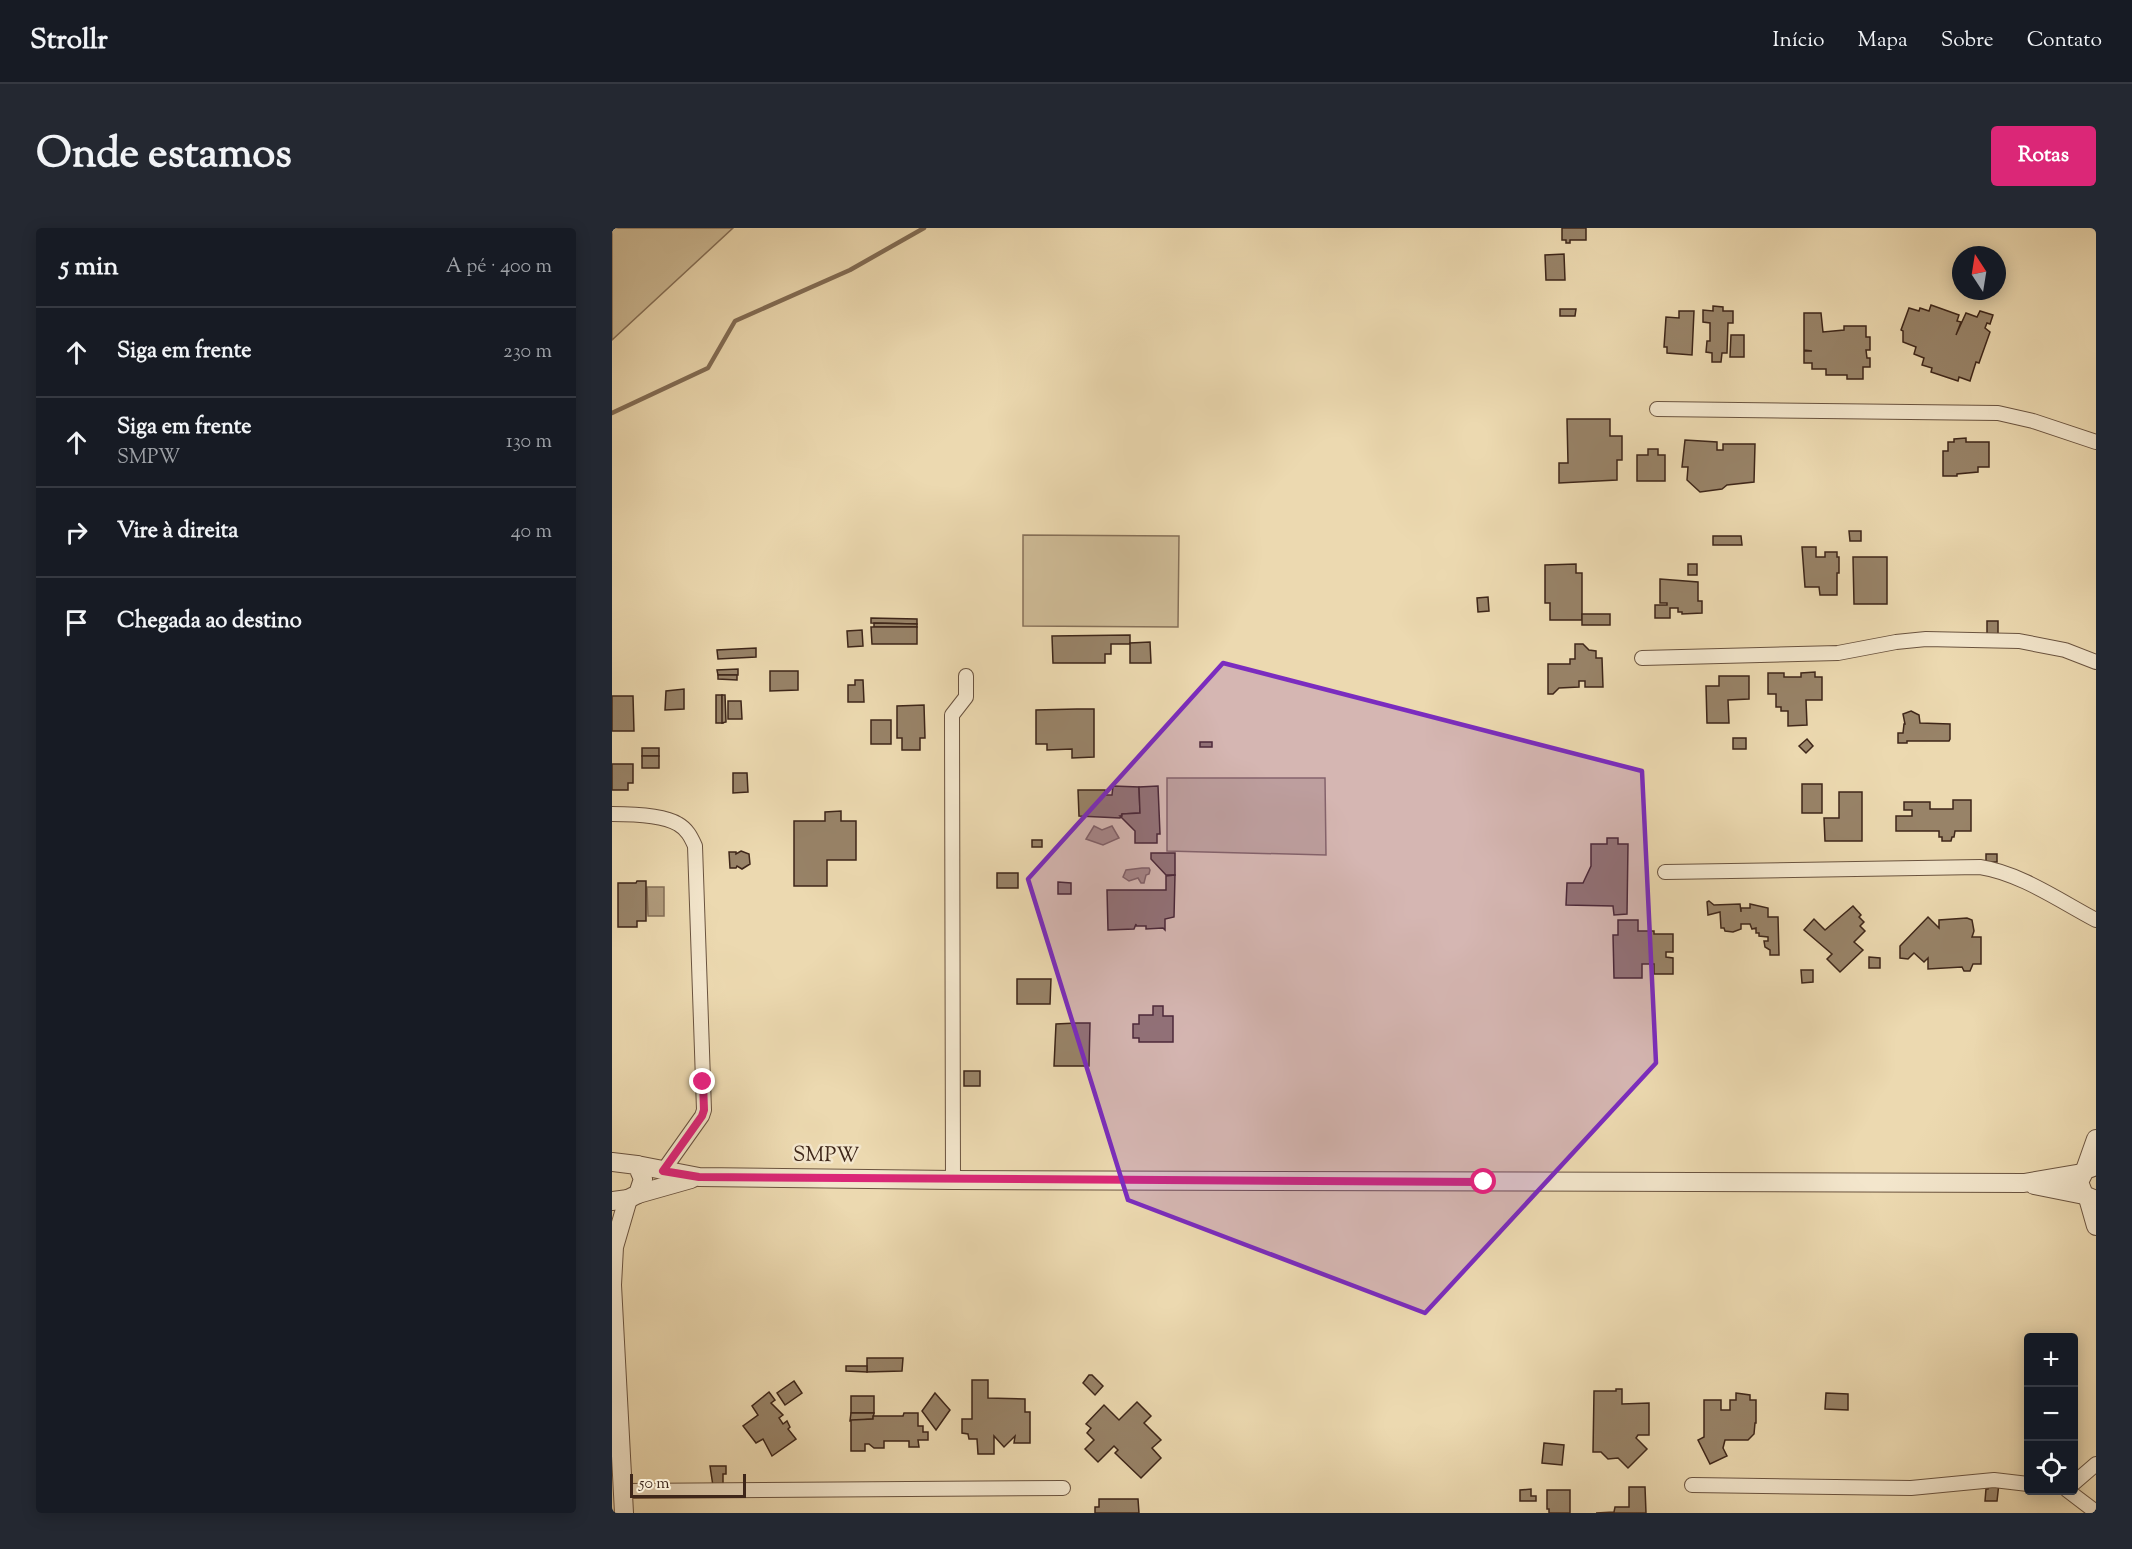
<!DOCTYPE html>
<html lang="pt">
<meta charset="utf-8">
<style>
:root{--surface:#171b24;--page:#242831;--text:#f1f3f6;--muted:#9ea1a6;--line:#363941;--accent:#db2777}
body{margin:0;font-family:"Sorts Mill Goudy",serif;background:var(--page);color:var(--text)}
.controls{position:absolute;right:18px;bottom:18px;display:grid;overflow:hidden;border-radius:6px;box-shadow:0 3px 15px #0003}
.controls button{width:54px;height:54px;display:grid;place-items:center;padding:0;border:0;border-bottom:2px solid var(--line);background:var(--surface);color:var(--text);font:30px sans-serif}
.compass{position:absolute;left:1340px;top:18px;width:54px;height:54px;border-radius:50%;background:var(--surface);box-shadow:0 3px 15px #0003;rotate:348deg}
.scale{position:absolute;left:18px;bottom:15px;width:116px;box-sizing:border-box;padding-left:6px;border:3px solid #3e2619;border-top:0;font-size:16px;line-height:21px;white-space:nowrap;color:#3e2619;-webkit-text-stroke:4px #f3e6cc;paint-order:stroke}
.stop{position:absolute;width:18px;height:18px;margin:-14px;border:4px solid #db2777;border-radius:50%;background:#fff}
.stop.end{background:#db2777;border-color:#fff;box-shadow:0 2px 6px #0008}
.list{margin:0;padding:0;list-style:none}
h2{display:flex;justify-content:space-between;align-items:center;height:78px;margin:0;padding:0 24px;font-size:26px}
h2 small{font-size:20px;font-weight:400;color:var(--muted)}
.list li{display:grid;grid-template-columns:39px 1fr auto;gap:18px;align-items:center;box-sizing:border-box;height:90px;padding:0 24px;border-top:2px solid var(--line)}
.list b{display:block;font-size:22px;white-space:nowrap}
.list p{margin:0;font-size:20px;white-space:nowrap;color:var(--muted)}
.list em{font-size:20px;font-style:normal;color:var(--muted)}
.icon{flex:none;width:33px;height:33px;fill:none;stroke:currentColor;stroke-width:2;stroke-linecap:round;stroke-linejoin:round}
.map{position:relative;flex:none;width:1484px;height:1285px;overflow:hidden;border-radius:6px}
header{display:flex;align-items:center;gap:36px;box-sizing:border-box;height:84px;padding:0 30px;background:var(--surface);border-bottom:2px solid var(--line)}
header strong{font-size:28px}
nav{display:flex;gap:33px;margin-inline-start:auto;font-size:21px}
.intro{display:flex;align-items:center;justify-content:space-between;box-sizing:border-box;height:144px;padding:0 36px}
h1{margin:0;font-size:42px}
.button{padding:15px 27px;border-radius:6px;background:var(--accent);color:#fff;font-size:21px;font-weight:700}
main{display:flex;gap:36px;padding:0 36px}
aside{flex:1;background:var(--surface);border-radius:6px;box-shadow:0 3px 15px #0003}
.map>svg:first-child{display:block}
.green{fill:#cebb96;stroke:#867058;stroke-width:1.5}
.water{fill:#b19c7d;stroke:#836d55;stroke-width:1.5}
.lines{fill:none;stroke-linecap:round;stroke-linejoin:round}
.stream{stroke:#836d55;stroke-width:4.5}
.building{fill:#988368;stroke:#3e2619;stroke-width:1.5}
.minor-casing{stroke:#6a533f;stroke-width:16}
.tertiary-casing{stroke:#6a533f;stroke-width:20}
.minor{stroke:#f3e6cc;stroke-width:14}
.tertiary{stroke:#f3e6cc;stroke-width:18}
.route{stroke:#db2777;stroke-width:8}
.marked{fill:#7b2cbf;fill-opacity:0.2;stroke:#7b2cbf;stroke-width:4.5;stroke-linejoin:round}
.labels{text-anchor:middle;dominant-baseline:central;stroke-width:5;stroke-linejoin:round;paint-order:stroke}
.street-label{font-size:21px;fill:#3e2619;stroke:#f3e6cc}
</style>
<header>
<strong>Strollr</strong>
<nav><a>Início</a><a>Mapa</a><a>Sobre</a><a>Contato</a></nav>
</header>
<div class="intro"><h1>Onde estamos</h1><a class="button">Rotas</a></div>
<main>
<aside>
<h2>5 min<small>A pé · 400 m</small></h2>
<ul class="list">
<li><svg class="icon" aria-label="ahead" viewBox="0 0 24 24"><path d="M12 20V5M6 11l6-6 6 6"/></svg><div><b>Siga em frente</b></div><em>230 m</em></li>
<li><svg class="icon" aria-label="ahead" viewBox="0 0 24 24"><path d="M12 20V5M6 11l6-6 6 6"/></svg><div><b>Siga em frente</b><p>SMPW</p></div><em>130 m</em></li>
<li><svg class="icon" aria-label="right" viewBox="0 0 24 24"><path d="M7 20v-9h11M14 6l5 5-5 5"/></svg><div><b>Vire à direita</b></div><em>40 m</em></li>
<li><svg class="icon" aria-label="arrive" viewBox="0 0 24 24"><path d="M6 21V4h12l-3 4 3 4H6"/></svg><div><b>Chegada ao destino</b></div></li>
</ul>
</aside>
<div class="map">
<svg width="1484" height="1285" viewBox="0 0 1484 1285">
<rect width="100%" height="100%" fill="#ecd9b0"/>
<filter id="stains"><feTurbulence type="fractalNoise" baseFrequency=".00333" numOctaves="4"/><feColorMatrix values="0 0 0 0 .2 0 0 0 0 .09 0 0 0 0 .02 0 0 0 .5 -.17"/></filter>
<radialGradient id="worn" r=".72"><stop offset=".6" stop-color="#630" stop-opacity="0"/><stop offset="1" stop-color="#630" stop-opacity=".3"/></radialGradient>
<g class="green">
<path d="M0,0H121L0,112Z"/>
<path d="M411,307L567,308L566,399L411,398Z"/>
<path d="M555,550H713L714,627L555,623Z"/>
</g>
<g class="water">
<path d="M482,598L490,602L500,598L507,610L491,617L474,611Z"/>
<path d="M530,640H537L538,642L537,646L534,647L532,655H529L526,650L517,653L511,649L514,642Z"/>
<path d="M35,659H52V688H36Z"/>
</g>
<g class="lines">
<path class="stream" d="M0,185L96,140L123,93L238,42L312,0"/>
</g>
<g class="building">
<path d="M950,0H974V12H958V15H954V12H950Z"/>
<path d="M952,26L953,52H934L933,27Z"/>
<path d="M1319,77L1347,87L1345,93L1349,94L1344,107L1354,85L1365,89L1368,83L1381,87L1378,96L1375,95L1373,100L1378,104L1367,135L1364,134L1358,153L1347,149L1346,153L1319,144L1320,140L1310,137L1312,130L1302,126L1304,119L1291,114V103L1289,102L1297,80L1307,83L1308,80L1317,83Z"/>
<path d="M1101,78L1111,79V83H1121V95H1116L1115,125H1110L1109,134H1100V125L1094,124L1095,113H1098V95L1091,94V82L1101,83Z"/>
<path d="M948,81H964L963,88H948Z"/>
<path d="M1067,83H1082L1080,127L1055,125V119H1052L1054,89L1067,90Z"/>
<path d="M1192,85H1209L1211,104L1232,102V98H1254V109H1258V122H1254L1255,130H1258V139H1251V151H1235V147H1214V141H1200V135H1192V123H1200L1192,122Z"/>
<path d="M1119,107H1132V129H1118Z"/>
<path d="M955,191H998V208H1010V232H1005V252L947,255V235H956Z"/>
<path d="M1354,210V214H1377V239H1366V244L1345,246V248H1331V223H1336V214H1342V211Z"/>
<path d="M1073,212L1105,214V222H1111V216H1143L1142,254L1115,257L1110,261L1088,264L1075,252L1076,239H1070Z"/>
<path d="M1036,221H1046V227H1053V253H1025V227H1036Z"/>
<path d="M1237,303H1249V313H1238Z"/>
<path d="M1101,308H1129L1130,317H1101Z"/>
<path d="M1190,319H1204V329H1213V324H1225V329H1227V345H1225V367H1208L1207,359H1193Z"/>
<path d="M1241,329H1275V376H1242Z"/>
<path d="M964,336V345H970V392H938V375H933V337Z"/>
<rect x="1076" y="336" width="9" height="11"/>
<path d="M1048,351L1086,354V373H1090V385L1070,386V384H1066V380H1058V390H1043V377H1055V375H1048Z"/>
<path d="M876,369L877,383L866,384L865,370Z"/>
<rect x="970" y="386" width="28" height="11"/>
<path d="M259,390L305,391V396L259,395Z"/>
<rect x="1375" y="393" width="11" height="13"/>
<path d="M262,395L305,396V399H262Z"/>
<path d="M259,399H305V416H260Z"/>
<path d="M250,402L251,418L236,419L235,403Z"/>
<path d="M518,407V416H499V426H493V435H441L440,408Z"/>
<path d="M538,414L539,435H518V415Z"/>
<path d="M963,416H971L977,422L984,423V430H990L991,459H973V453H967V459L947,460L941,466H936V436H958V431H963Z"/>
<path d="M144,420V429L106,431L105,422Z"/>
<path d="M126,441V447H106L105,442Z"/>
<path d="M158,443H186V462L158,463Z"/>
<path d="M1203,444V449H1210V472H1194L1195,497L1176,498V483H1169V479H1164V466H1156V445H1172V449H1189V445Z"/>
<path d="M106,447H125V452L106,451Z"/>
<path d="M1107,448H1137V471L1116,472L1117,495H1095L1094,458H1107Z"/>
<path d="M243,452H251L252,474H236V457H243Z"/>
<path d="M72,461V481L53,482L54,463Z"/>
<path d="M104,467H110L111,495H104Z"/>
<path d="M110,467H113L114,494L110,495Z"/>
<path d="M0,468H21L22,503H0Z"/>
<path d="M116,473H129L130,491H116Z"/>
<path d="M312,477L313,510H308V522H290V510H285V478Z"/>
<path d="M465,481H482V529L460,530V521L435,522V516H424V482Z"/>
<path d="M1299,483L1307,487L1308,495L1338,496V511L1337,513H1295V515H1286V505H1291L1292,496H1293L1291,486Z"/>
<rect x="259" y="492" width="20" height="24"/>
<rect x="1121" y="510" width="13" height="11"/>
<path d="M1195,511L1201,518L1194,525L1187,518Z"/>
<rect x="588" y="514" width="12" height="5"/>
<rect x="30" y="520" width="17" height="8"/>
<rect x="30" y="528" width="17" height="12"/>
<path d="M0,536H21V555H16V562H0Z"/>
<path d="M121,545H135L136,564L121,565Z"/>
<rect x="1190" y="556" width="20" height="29"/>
<path d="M501,558L527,559L528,585L510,586L508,590L467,588L466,562H493V567H500Z"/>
<path d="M546,558L548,606H545V615H523V603L508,588H510V586L528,585L527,559Z"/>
<path d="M1227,564H1250V613H1213L1212,590H1227Z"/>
<path d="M1341,572H1359V603H1343L1342,609H1340L1339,613H1330V609H1327V603H1284V588H1300V582H1292V574H1318V581H1341Z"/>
<path d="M229,583V593H244V632H215V658H182V593H213V584Z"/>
<path d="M995,610H1006V616H1016L1015,686L1002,687L1001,678L954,677L955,655H971L979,638V616H995Z"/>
<rect x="420" y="612" width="10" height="7"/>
<path d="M129,623L137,626L138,636L130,641L125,638L124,640H118L117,624H124V626Z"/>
<path d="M539,625H563V647H554L539,631Z"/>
<rect x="1374" y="626" width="11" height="8"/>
<rect x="385" y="645" width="21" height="15"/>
<path d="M563,647L562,689L553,691V702L551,700L534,701V698H524V696L522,701L496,702L495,662H554V648Z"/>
<path d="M25,653H34V693H25V699H6V655H24Z"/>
<path d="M446,654L459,655V666H446Z"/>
<path d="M1097,673L1102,677L1128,676L1129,684V680H1138V676L1156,680V689H1166L1167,727H1158V722L1153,719L1152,713H1156V709L1147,708V705H1144V700L1140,701L1138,696H1129V701L1121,704L1113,703L1112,700H1109L1108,684L1096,687L1095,674Z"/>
<path d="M1241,678L1249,687L1247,689L1252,694L1248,698L1253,703L1242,714L1251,722L1228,744L1215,731L1220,726L1192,702L1202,691L1213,702Z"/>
<path d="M1316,689L1327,700V692L1355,690L1360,692L1362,703L1360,709H1369V736H1361L1358,743H1352L1350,739L1316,741V730L1312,734L1302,725L1296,731L1288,730V718Z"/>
<path d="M1006,692H1026V703H1042V706H1061V724H1054V729L1061,730V746H1042V736H1030V750H1002L1001,707H1006Z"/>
<path d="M1257,729L1268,730V740H1257Z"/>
<path d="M1189,742H1201V754L1190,755Z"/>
<path d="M405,751H439L438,776H405Z"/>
<path d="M541,778H551V788H561V814H527V810H521V796H527V787H541Z"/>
<path d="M465,795H478L477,838H442L444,796Z"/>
<rect x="352" y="843" width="16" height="15"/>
<path d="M255,1130H291L290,1143L255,1144Z"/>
<path d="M234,1138H255V1144L234,1143Z"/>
<path d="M477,1147H480L491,1158L483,1167L471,1155Z"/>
<path d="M360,1152H376V1170L413,1171V1184H418V1215H402L403,1208L392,1219L382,1208V1226H366L365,1211H357L356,1206L350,1205V1191H360Z"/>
<path d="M182,1153L190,1165L173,1177L165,1165Z"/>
<path d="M1004,1161H1010V1176L1037,1175V1207H1026L1024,1210L1035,1221L1016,1240L1006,1230L996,1231L989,1224H981L982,1163H1004Z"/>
<path d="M157,1164L163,1172L159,1175L171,1187L167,1190L171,1196L175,1193L178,1199L176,1201L184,1211L160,1228L151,1211L144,1215L131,1198L146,1187L140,1178Z"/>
<path d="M323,1165L338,1182L324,1202L310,1183Z"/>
<path d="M1124,1165L1138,1167V1172H1144V1195H1143L1142,1206L1136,1212H1113L1111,1220L1115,1228L1098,1236L1086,1212L1092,1209V1172H1109V1182H1118V1172H1124Z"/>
<path d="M1214,1165L1236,1166V1182L1213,1181Z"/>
<rect x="239" y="1168" width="23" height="17"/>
<path d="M525,1174L539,1188L532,1195L549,1212L540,1220L549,1230L529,1250L503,1225L506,1222L502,1218L486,1234L473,1221L482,1212L475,1205L479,1200L474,1196L492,1177L507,1192Z"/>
<path d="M239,1185H262L261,1191L238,1193Z"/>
<path d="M292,1185H306V1198H311V1204H316V1212H306L307,1219H297V1213H272V1220H262L257,1216H253V1223H239V1192L261,1191V1188H291Z"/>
<path d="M932,1215L952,1217L950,1237L930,1235Z"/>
<path d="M98,1238H114V1246H111V1258H101Z"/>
<path d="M1377,1255H1387L1385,1273H1373L1374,1261H1376Z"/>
<path d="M1017,1259H1033L1034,1285H984L1002,1284L1003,1279H1017Z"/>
<path d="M919,1261V1268H924V1273H908V1262Z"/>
<path d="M935,1262H958V1285H937V1281H935Z"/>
<path d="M487,1271H526L527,1285H483V1279H487Z"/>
</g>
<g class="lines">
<g class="minor-casing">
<g id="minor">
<path d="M1045,181L1386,185L1421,193L1484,214"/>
<path d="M1030,430L1226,425L1284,414L1314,411L1407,413L1453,422L1484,434"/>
<path d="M0,586C17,586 51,587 66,596C75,601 79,609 83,618L92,882L90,888L51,943"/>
<path d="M1053,644L1368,639C1408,645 1448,673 1484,692"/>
<path d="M341,952L340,487L354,469V448"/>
<path d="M1462,1255L1484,1236"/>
<path d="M1080,1257L1299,1260L1382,1252L1416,1256"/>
<path d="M1455,1262L1484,1284"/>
<path d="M12,1263L451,1260"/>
</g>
</g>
<g class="tertiary-casing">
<g id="tertiary">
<path d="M0,934L25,937L31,951L26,966L16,971L0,973"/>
<path d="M25,937L87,949L341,952L1412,955L1470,945"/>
<path d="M1484,938L1473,942L1467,954L1472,967L1484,972"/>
<path d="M1473,942L1484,911"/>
<path d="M1422,957L1472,967"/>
<path d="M26,966L79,951"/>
<path d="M1476,970L1484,998"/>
<path d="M12,1285L0,1057L2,1019L16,971"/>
</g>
</g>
<use href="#minor" class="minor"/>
<use href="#tertiary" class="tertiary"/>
</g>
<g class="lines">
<path class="route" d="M91,854L92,882L90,888L51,943L87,949L872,954"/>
</g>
<path class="marked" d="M611,435L1030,543L1044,835L813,1085L516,972L416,651Z"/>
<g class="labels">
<g class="street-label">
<text transform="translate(214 928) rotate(1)">SMPW</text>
</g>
</g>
<rect width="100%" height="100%" filter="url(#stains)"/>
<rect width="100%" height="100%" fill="url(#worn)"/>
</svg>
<div class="controls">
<button>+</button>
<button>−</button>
<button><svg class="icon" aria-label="locate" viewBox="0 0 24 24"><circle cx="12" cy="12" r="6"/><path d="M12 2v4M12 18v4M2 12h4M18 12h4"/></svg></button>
</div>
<svg class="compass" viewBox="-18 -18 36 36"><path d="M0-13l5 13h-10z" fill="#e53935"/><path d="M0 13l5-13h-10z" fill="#9ea1a6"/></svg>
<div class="scale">50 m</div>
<div class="stop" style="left:872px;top:954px"></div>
<div class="stop end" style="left:91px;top:854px"></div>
</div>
</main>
